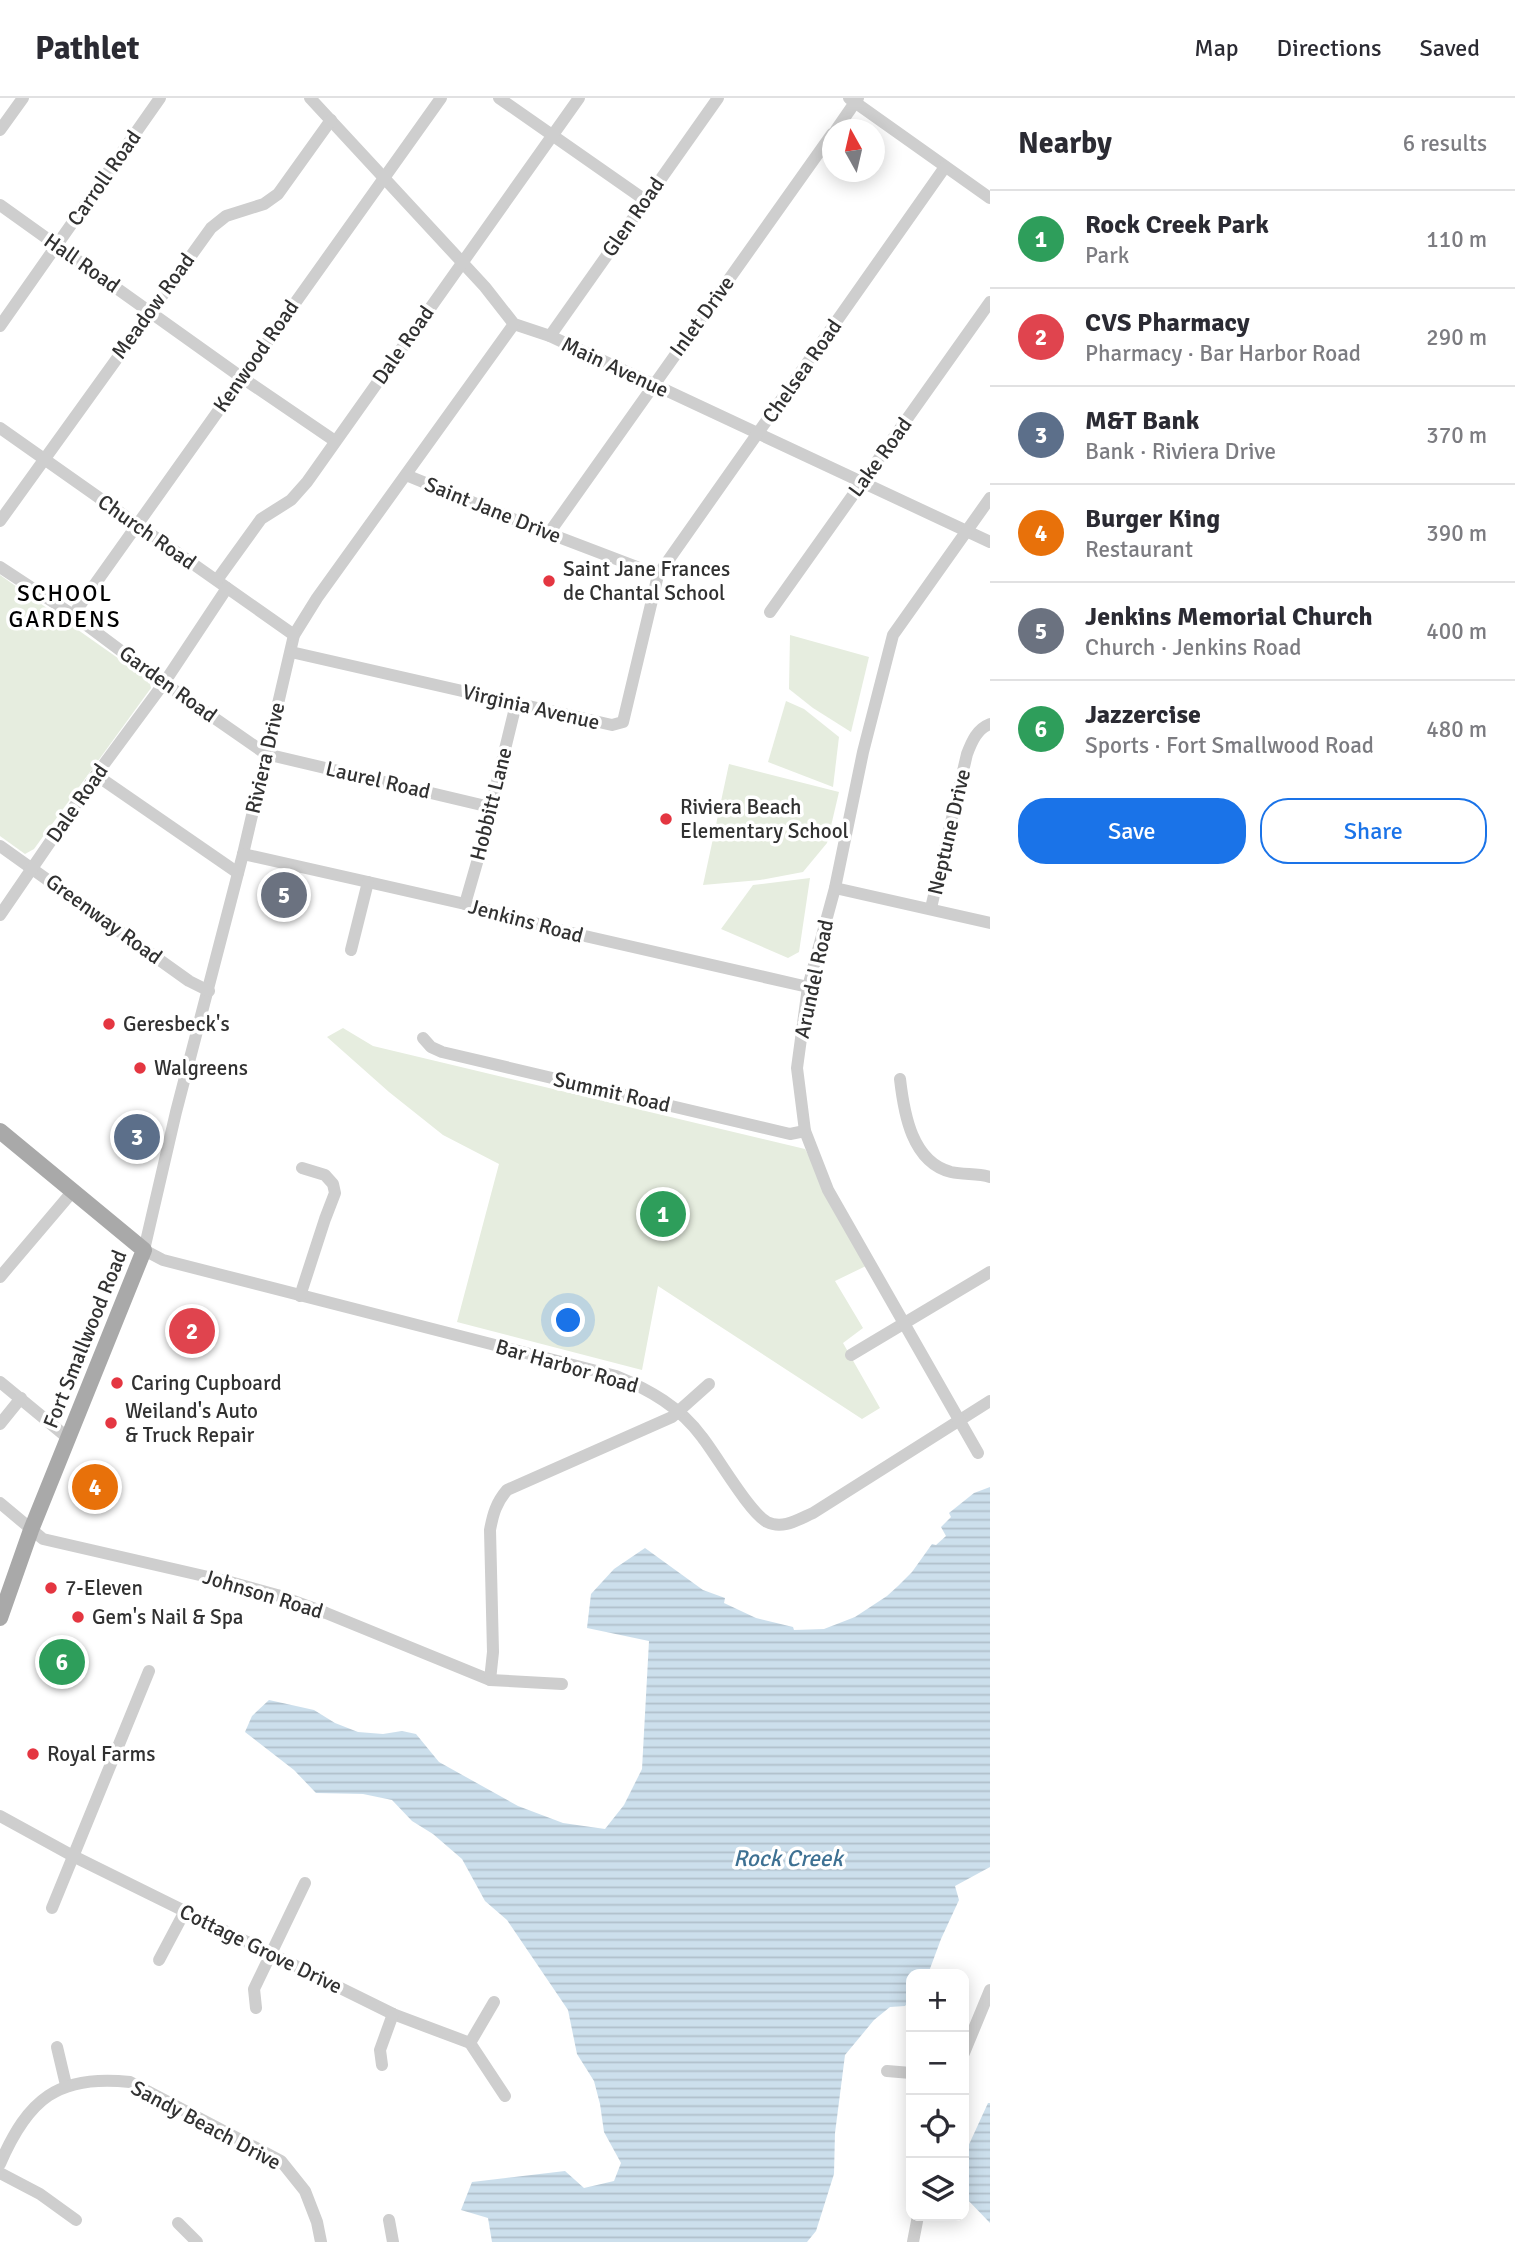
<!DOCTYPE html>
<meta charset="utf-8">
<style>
:root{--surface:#fff;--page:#f2f2f3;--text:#2b2b33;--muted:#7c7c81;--line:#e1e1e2;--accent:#1a73e8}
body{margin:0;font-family:Signika,sans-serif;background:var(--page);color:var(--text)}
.controls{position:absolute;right:21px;bottom:21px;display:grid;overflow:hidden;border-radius:14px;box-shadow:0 4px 18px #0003}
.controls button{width:63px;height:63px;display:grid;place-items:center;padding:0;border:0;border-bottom:2px solid var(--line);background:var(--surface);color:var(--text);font:35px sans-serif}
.compass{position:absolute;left:822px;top:21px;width:63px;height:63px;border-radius:50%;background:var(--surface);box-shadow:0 4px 18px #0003;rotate:352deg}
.you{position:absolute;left:569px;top:1223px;width:24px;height:24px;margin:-18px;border:5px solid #fff;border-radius:50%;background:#1a73e8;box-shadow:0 0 0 10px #1a73e833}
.badge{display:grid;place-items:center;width:46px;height:46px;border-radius:50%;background:var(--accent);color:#fff;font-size:23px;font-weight:700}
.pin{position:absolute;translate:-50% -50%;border:4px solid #fff;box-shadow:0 2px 7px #0006}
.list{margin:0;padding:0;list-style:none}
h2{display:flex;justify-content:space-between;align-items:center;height:91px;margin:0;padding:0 28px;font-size:30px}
h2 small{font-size:23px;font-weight:400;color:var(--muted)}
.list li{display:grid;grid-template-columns:46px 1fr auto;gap:21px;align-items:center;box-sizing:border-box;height:98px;padding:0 28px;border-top:2px solid var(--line)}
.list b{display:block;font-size:26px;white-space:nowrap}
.list p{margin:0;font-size:23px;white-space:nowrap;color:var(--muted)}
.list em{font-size:23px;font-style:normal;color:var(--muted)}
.actions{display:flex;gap:14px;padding:21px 28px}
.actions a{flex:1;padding:16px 0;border:2px solid var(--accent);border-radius:28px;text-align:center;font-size:24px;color:var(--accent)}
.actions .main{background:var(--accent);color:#fff}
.icon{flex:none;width:38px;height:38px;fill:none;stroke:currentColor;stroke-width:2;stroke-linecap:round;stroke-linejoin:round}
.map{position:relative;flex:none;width:990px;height:2144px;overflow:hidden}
header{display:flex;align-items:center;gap:42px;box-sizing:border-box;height:98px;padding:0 35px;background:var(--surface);border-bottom:2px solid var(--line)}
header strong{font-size:33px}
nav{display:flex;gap:38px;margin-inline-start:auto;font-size:24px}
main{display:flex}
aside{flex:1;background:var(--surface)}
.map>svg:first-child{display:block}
.green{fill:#e6eddf}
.water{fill:url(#water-rules)}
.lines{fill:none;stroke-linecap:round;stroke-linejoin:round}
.minor{stroke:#cecece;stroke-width:12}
.major{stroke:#a9a9a9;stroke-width:16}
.poi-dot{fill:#e43641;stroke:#fff;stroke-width:2.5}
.labels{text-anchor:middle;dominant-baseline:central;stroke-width:7;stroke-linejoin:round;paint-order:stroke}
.street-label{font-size:21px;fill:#313131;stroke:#fff}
.poi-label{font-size:21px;fill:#313131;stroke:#fff;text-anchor:start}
.neighbourhood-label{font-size:23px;letter-spacing:2px;fill:#000;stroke:#fff}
.water-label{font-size:23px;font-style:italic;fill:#3e7193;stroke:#fff}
</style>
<header>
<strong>Pathlet</strong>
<nav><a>Map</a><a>Directions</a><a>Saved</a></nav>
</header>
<main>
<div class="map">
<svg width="990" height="2144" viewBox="0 0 990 2144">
<defs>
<pattern id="water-rules" width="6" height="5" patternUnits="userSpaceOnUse" patternTransform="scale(1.75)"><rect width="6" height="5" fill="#ccdfec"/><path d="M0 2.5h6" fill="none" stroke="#b0c0cb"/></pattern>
</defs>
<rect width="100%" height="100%" fill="#fff"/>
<g class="green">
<path d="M0,477L149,582L151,590L34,751L25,756L0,738Z"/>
<path d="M790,537L869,559L851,634L813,610L789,591Z"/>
<path d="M786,603L804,611L839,639L833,689L768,664Z"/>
<path d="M729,666L839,694L827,745L803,774L760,782L703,787Z"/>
<path d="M810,780L799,854L788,860L721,831L753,787Z"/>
<path d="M343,930L373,948L805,1051L868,1167L835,1183L863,1230L843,1245L880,1310L862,1321L658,1188L642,1272L457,1224L499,1066L443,1037L389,994L327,939Z"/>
</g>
<g class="water">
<path d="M990,1389V1769L955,1788L959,1802L941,1841L928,1876H911V1901L905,1908L890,1909L874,1922L845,1957L835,2035L834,2076L816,2133L807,2144H492L488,2120L461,2112L472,2084L565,2073L584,2090L614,2083L621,2065L604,2034L600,2006L594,1983L577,1956L568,1912L507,1822L485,1803L462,1761L433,1736L412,1723L392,1702L363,1696L316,1695L294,1672L245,1634L252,1618L269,1602L314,1612L335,1625L358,1634L383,1636L402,1633L416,1636L439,1664L518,1708L563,1725L605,1731L624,1707L642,1671L649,1543L587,1530L591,1496L614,1471L645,1450L703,1492L725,1500L724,1505L756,1520L793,1529L794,1532L824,1531L855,1519L887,1498L898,1488L912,1474L932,1446L936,1447L946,1438L941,1429L951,1419L949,1415L974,1395Z"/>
<path d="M988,2005H990V2125L964,2098V2053H966Z"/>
</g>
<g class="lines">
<g class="minor">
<path d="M310,0L485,189L514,226L550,238L990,444"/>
<path d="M499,0L645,102"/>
<path d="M849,0L990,100"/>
<path d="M0,32L23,0"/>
<path d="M836,32L858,0"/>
<path d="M0,107L241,279L335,343"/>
<path d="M514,226L317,500L294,537L243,756L176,1014L144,1152L163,1162L616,1278C650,1292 680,1309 702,1339C717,1358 749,1414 767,1424C783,1432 799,1421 813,1415L990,1303"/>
<path d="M0,228L160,0"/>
<path d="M550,238L718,0"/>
<path d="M0,330L294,537"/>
<path d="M406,377L540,432L658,477"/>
<path d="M0,423L211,130L226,118L264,106L278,96L331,22"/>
<path d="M549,435L832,36"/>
<path d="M0,469L73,517L164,585L266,656L490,709"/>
<path d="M217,482L261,421L291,402L307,384L579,0"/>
<path d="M770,514L990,204"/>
<path d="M73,517L441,0"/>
<path d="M291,554L612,627L623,624L658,477L945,69"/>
<path d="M96,677L238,775"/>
<path d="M0,748L189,883L209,893"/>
<path d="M243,756L368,784L465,806L563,833L808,889"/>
<path d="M835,790L990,825"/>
<path d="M465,806L480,754L516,606"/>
<path d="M931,810L967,656C972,643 977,631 990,626"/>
<path d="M0,817L96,677L164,585L227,490"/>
<path d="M351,852L368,784"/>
<path d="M423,940L431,949L442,954L790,1036L805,1033"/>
<path d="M900,981C904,1016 912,1064 951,1074C964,1077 978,1075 990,1079"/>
<path d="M0,1179L73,1093"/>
<path d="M300,1198L325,1121L335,1095L333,1086L325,1077L302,1070"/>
<path d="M851,1257L990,1174"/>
<path d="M0,1284L68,1340"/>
<path d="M0,1326L21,1300"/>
<path d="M978,1355L828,1092L805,1033L797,970L808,889L835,790L863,654L893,537L990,400"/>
<path d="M0,1405L43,1441L230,1484L277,1497L326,1515L490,1582L562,1586"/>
<path d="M490,1582L493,1554L490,1432C493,1416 496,1405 507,1392L672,1319L709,1286"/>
<path d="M0,1718L73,1758L393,1916L470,1945L505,1998"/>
<path d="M52,1810L149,1573"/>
<path d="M159,1862L185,1813"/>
<path d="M256,1910L254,1891L305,1785"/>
<path d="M470,1945L494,1904"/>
<path d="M57,1949L66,1987"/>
<path d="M964,1955L990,1892"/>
<path d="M382,1967L380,1952L393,1916"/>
<path d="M887,1973L911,1975"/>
<path d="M0,2066C28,2001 58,1976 130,1984L281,2063L305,2093L317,2124L321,2144"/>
<path d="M0,2075L40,2096L76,2122"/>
<path d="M389,2122L393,2144"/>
<path d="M178,2125L197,2144"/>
<path d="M913,2144L918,2118"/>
</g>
<path class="major" d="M0,1033L144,1152L31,1432L0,1520"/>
</g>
<g class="poi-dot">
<circle cx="549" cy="483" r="7"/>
<circle cx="666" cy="721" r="7"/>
<circle cx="109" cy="926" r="7"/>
<circle cx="140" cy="970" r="7"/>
<circle cx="117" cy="1285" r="7"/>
<circle cx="111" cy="1325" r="7"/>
<circle cx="51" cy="1490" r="7"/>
<circle cx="78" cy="1519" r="7"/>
<circle cx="33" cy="1656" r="7"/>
</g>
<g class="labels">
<g class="street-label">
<text transform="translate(104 80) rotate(-55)">Carroll Road</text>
<text transform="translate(633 119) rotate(-55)">Glen Road</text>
<text transform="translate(82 165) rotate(35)">Hall Road</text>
<text transform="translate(153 208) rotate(-54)">Meadow Road</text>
<text transform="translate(702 218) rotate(-54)">Inlet Drive</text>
<text transform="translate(403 247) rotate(-55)">Dale Road</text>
<text transform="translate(256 258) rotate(-55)">Kenwood Road</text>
<text transform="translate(615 269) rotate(25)">Main Avenue</text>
<text transform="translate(802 273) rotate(-55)">Chelsea Road</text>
<text transform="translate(880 359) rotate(-54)">Lake Road</text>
<text transform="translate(493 412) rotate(22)">Saint Jane Drive</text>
<text transform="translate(147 434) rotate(35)">Church Road</text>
<text transform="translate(168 586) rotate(36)">Garden Road</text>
<text transform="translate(531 609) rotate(13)">Virginia Avenue</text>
<text transform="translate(265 660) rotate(-77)">Riviera Drive</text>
<text transform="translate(378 682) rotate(13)">Laurel Road</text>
<text transform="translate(77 705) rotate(-55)">Dale Road</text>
<text transform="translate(491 706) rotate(-76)">Hobbitt Lane</text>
<text transform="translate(949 734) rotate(-77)">Neptune Drive</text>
<text transform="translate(104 821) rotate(36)">Greenway Road</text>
<text transform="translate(526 823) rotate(15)">Jenkins Road</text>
<text transform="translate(814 881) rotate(-78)">Arundel Road</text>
<text transform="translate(612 994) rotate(13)">Summit Road</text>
<text transform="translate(85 1241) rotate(-68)">Fort Smallwood Road</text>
<text transform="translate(567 1268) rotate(16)">Bar Harbor Road</text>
<text transform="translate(263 1496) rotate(17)">Johnson Road</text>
<text transform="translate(261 1851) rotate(26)">Cottage Grove Drive</text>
<text transform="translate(206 2027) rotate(28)">Sandy Beach Drive</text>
</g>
<g class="poi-label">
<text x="563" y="471">Saint Jane Frances<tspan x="563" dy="24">de Chantal School</tspan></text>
<text x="680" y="709">Riviera Beach<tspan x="680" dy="24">Elementary School</tspan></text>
<text x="123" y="926">Geresbeck's</text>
<text x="154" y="970">Walgreens</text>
<text x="131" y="1285">Caring Cupboard</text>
<text x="125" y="1313">Weiland's Auto<tspan x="125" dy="24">&amp; Truck Repair</tspan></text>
<text x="65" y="1490">7-Eleven</text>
<text x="92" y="1519">Gem's Nail &amp; Spa</text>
<text x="47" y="1656">Royal Farms</text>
</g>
<g class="neighbourhood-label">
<text x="65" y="495">SCHOOL<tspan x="65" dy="26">GARDENS</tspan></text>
</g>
<g class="water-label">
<text x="788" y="1760">Rock Creek</text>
</g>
</g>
</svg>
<div class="controls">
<button>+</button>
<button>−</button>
<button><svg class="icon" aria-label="locate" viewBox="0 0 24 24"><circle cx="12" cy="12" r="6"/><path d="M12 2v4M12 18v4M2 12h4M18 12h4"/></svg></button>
<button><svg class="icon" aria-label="layers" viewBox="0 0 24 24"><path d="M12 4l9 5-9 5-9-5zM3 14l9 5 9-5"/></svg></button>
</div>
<svg class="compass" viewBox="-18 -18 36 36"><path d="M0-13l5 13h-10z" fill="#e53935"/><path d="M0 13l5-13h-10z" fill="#7c7c81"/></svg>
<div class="you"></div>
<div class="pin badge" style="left:663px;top:1116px;background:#2e9e5b">1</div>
<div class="pin badge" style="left:192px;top:1233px;background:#e0444e">2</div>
<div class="pin badge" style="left:137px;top:1039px;background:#5c6f8a">3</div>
<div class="pin badge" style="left:95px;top:1389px;background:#e8710a">4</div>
<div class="pin badge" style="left:284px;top:797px;background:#6b7280">5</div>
<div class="pin badge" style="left:62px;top:1564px;background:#2e9e5b">6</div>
</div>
<aside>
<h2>Nearby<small>6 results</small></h2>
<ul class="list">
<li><span class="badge" style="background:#2e9e5b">1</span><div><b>Rock Creek Park</b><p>Park</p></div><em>110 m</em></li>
<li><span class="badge" style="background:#e0444e">2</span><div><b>CVS Pharmacy</b><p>Pharmacy · Bar Harbor Road</p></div><em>290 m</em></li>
<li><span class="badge" style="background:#5c6f8a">3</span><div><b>M&amp;T Bank</b><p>Bank · Riviera Drive</p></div><em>370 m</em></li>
<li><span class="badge" style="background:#e8710a">4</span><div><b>Burger King</b><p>Restaurant</p></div><em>390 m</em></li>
<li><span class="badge" style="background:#6b7280">5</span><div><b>Jenkins Memorial Church</b><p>Church · Jenkins Road</p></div><em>400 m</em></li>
<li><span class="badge" style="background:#2e9e5b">6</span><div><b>Jazzercise</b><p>Sports · Fort Smallwood Road</p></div><em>480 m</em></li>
</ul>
<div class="actions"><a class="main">Save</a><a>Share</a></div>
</aside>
</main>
